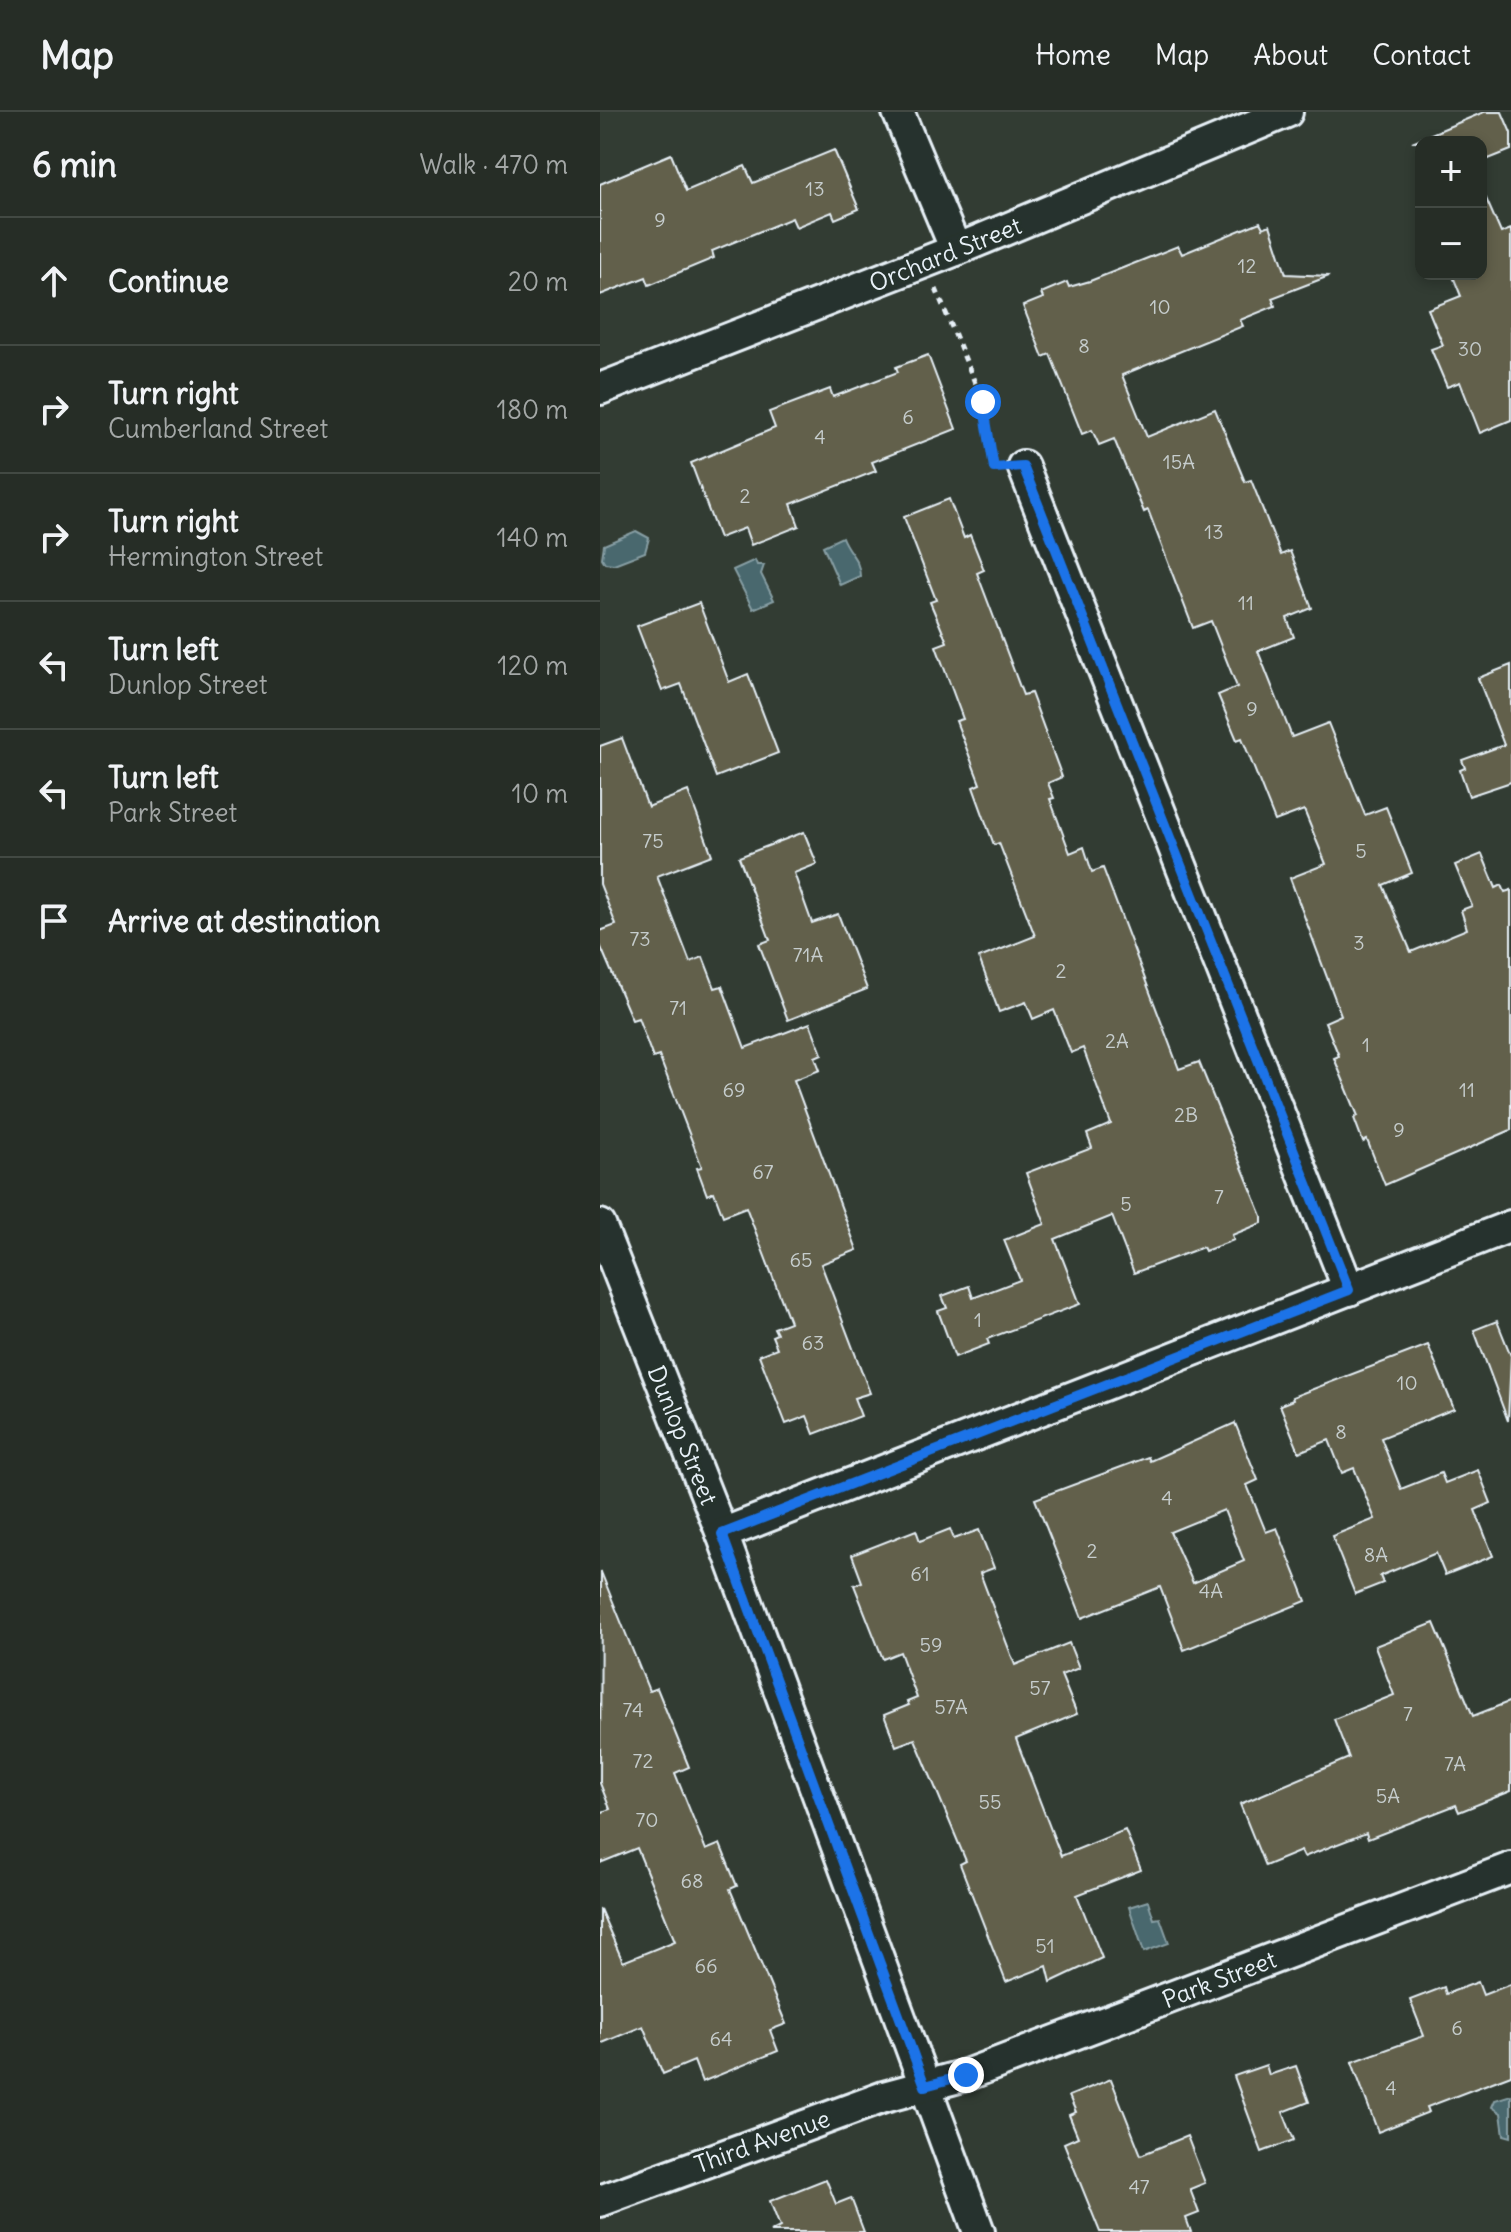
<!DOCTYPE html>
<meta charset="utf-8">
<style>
:root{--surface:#262d26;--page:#323932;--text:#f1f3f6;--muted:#a4a8a7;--line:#424943}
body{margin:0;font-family:Delius,sans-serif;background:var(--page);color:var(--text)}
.controls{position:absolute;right:24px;top:24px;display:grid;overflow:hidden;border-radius:16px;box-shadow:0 4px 12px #0003}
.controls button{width:72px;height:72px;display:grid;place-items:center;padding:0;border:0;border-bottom:2px solid var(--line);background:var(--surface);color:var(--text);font:40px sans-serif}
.stop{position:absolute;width:24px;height:24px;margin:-18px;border:6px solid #1a73e8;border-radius:50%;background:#fff}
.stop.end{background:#1a73e8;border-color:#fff;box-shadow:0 2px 8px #0008}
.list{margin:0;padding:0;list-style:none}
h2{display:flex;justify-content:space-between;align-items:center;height:104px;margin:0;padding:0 32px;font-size:34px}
h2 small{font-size:26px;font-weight:400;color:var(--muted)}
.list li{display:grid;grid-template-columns:52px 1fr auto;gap:24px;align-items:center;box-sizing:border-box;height:128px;padding:0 32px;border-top:2px solid var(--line)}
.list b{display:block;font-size:30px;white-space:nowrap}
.list p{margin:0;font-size:26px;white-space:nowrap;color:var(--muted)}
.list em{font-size:26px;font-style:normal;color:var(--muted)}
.icon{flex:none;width:44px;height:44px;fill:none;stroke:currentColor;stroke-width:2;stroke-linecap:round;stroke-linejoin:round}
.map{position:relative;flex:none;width:911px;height:2120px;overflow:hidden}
header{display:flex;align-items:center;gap:48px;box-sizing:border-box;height:112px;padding:0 40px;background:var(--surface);border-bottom:2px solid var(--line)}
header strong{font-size:38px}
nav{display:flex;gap:44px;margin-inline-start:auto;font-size:28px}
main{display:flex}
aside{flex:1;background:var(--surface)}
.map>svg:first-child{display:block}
.water{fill:#48686e;stroke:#889fa5;stroke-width:2}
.building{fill:#62614c;stroke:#e8f1f8;stroke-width:2;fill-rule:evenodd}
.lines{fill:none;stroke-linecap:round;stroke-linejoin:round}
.street-casing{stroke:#e8f1f8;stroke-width:36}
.path{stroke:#e8f1f8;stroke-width:5;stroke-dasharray:6 6;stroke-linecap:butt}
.street{stroke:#26332d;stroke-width:30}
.route{stroke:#1a73e8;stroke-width:10}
.labels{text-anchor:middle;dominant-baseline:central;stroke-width:6;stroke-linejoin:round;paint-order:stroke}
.number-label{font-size:20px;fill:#c6cdcd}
.street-label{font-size:24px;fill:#e8f1f8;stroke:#26332d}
</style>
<header>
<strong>Map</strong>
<nav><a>Home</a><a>Map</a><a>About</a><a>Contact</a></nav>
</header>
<main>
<aside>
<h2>6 min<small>Walk · 470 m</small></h2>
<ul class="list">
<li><svg class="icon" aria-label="ahead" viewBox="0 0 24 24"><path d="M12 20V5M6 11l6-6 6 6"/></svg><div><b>Continue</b></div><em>20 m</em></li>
<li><svg class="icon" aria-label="right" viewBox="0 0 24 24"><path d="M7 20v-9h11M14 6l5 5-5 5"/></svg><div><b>Turn right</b><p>Cumberland Street</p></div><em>180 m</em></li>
<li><svg class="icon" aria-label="right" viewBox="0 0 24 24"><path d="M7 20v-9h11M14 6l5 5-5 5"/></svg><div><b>Turn right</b><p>Hermington Street</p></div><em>140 m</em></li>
<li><svg class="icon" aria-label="left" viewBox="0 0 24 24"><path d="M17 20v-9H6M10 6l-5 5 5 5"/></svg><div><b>Turn left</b><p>Dunlop Street</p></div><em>120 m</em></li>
<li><svg class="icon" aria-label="left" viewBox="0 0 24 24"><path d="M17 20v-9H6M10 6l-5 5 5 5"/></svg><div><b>Turn left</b><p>Park Street</p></div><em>10 m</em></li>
<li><svg class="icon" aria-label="arrive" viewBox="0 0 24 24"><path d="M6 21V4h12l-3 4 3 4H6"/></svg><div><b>Arrive at destination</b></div></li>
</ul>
</aside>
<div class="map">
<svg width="911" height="2120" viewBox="0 0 911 2120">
<rect width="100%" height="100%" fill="#323c33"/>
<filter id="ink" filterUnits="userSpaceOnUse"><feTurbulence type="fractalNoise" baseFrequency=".0125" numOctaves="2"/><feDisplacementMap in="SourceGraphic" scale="16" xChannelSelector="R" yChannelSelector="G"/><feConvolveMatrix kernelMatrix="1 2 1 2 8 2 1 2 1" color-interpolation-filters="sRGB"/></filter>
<g filter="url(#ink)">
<g class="water">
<path d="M36,419L49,426L45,440L14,452L5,451L2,446L4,433Z"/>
<path d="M242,425C248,441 260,447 260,464L240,473L223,434Z"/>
<path d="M155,448L157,453H164L161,462L174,488L153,497L133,458Z"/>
<path d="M548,1789L554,1807L560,1806L569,1831L544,1840L529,1795Z"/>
<path d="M911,1983V2025L904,2023L901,2001L892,1995L895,1988Z"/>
</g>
<g class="building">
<path d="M884,0H902L911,21V38L881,50V30H812Z"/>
<path d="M234,38L259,97L235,107L232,100L196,115L192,106L112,139L114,146L49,173L46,165L0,183V72L71,42L86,79L145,54L153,71Z"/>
<path d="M881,75L901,121L911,117V308L880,321L860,270L847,275L831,237L843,233L828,197L861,184L852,162H881Z"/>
<path d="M660,110L663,116L670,113L686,162L729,164L672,186L675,194L640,208L643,214L522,263L547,325L615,297L645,370L651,368L681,443L690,439L712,496L687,506L694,525L658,539L692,625L728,611L765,703L786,695L812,761L783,773L811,840L867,817L861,798L872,794L855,753L882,742L896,776L902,773L905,780L911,778V1018L785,1073L767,1028L763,1030L754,1006L758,1004L734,946L739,944L725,910L741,903L690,766L726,752L704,698L675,709L642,626L637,628L618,583L637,575L611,509L593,516L548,398L544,400L514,327L499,333L492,318L482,322L450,242L443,245L423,194L443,186L441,181L467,170L469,175L490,169L578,134L582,142Z"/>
<path d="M328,243L356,317L272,350L276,359L191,392L199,414L151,433L145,416L119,426L91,351L175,316L169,300L230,277L233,285L298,260L296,255Z"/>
<path d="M349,387L364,426L370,423L384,458L377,461L396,511L423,583L431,581L462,665L448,671L454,686L450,687L470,741L484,735L492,760L503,756L579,957L599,950L662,1104V1111L632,1123L634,1128L605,1139L603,1135L534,1161L512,1104L455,1127L480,1192L387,1227L389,1232L355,1245L338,1199L347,1196L342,1184L369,1174L373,1186L420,1168L404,1128L445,1112L426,1061L492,1036L487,1022L511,1012L483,936L471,941L454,898L433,907L426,890L399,900L379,846L435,824L399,731L394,733L373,675L380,672L356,609L363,607L336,534L347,530L330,490L336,488L304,405Z"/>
<path d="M99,491L129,570L148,562L178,641L116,665L81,572L62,579L37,514Z"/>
<path d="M911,553V670L869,684L860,658L865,656L862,648L904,633L878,566Z"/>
<path d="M22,626L48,695L88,679L112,743L57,764L90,850L103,845L115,876L122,874L145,936L210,911L222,942L215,945L220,958L194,968L257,1138L221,1152L270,1281L254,1286L261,1304L214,1322L207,1304L186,1312L159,1243L177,1236L172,1224L177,1222L174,1216L190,1210L146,1095L123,1104L114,1080L107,1083L97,1056L102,1055L59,944L53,946L38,906L32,908L0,833V819L16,813L0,772V634Z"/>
<path d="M204,720L217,752L194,761L212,811L238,802L267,877L188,908L159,832L170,828L139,745Z"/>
<path d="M897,1209L911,1244L908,1309L874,1218Z"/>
<path d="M828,1233L854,1297L781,1326L801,1377L841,1361L845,1371L878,1358L891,1391L875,1398L893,1444L845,1463L836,1441L780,1464L783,1471L755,1482L732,1424L775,1407L754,1356L742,1361L729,1328L699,1340L680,1293L693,1288L692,1285Z"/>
<path d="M635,1311L658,1368L647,1373L666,1420L677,1416L706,1489L584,1538L560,1475L482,1506L435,1387L548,1345L550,1349ZM624,1398L644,1449L593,1471L570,1420Z"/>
<path d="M350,1417L354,1427L379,1418L394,1456L380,1461L415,1553L469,1531L479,1556L461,1563L477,1602L416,1627L461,1744L525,1718L541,1758L477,1783L502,1846L451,1870L447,1854L406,1870L360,1752L366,1749L315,1627L296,1634L284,1603L309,1593L307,1590L317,1586L300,1540L283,1547L254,1473L262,1470L252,1443L316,1418L320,1429Z"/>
<path d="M1,1460L49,1579L57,1576L89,1655L75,1661L106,1738L120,1732L137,1774L130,1777L186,1912L170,1918L178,1939L102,1970L94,1949L63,1962L43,1914L0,1932V1797L23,1850L75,1829L37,1736L0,1751V1701L10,1697L0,1671Z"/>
<path d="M834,1511L873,1604L911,1589V1679L859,1700L856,1693L768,1727L766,1721L704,1745L701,1739L665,1754L640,1692L749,1646L734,1607L794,1583L775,1534Z"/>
<path d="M878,1870L883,1883L911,1872V1963L827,1995L829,2000L778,2020L752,1950L824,1924L810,1888L844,1875L846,1882Z"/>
<path d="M666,1953L669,1963L696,1954L709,1990L683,2000L694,2028L662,2040L634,1964Z"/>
<path d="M511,1967L541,2043L587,2024L605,2071L590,2077L599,2101L586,2106L591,2120H500L464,2031L478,2025L469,2003L476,2000L469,1984Z"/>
<path d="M226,2067L236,2092L251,2086L264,2120H170L180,2115L170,2089Z"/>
</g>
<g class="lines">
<g class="street-casing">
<g id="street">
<path d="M298,0L356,138"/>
<path d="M0,277L356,138L687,0"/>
<path d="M423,354L749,1178"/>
<path d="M0,1113L122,1422L379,2120"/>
<path d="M122,1422L911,1114"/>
<path d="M0,2089L284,1985L366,1963L911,1756"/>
</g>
</g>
<path class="path" d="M336,177L383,290L392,345"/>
<use href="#street" class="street"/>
</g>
</g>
<g class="lines" filter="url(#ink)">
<path class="route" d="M366,1963L325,1974L122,1422L749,1178L423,354L394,356L383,290"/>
</g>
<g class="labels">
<g class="number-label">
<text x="215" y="76">13</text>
<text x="60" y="107">9</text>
<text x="647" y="153">12</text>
<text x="560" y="194">10</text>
<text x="484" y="233">8</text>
<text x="870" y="236">30</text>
<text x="308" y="304">6</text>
<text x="220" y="324">4</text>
<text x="579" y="349">15A</text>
<text x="145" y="383">2</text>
<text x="614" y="419">13</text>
<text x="646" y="490">11</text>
<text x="652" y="596">9</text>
<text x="53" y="728">75</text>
<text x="761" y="738">5</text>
<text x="40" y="826">73</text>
<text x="759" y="830">3</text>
<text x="208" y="842">71A</text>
<text x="461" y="858">2</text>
<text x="78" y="895">71</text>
<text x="517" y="928">2A</text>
<text x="766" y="932">1</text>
<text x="134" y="977">69</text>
<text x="867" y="977">11</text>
<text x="586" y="1002">2B</text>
<text x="799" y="1017">9</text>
<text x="163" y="1059">67</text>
<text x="619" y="1084">7</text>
<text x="526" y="1091">5</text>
<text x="201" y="1147">65</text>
<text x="378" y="1207">1</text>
<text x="213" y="1230">63</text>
<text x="807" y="1270">10</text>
<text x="741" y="1319">8</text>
<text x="567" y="1385">4</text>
<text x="492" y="1438">2</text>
<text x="776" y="1442">8A</text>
<text x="320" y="1461">61</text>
<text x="611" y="1478">4A</text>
<text x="331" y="1532">59</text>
<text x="440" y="1575">57</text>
<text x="351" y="1594">57A</text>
<text x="33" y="1597">74</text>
<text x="808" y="1601">7</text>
<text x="43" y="1648">72</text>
<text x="855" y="1651">7A</text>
<text x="788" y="1683">5A</text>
<text x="390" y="1689">55</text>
<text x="47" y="1707">70</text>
<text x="92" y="1768">68</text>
<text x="445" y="1833">51</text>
<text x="106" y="1853">66</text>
<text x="857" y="1915">6</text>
<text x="121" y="1926">64</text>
<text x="791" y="1975">4</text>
<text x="539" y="2074">47</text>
</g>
<g class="street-label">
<text transform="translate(345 142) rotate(-22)">Orchard Street</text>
<text transform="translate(83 1323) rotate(68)">Dunlop Street</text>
<text transform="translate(619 1867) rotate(-21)">Park Street</text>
<text transform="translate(162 2029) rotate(-20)">Third Avenue</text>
</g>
</g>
</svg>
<div class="controls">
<button>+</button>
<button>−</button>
</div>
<div class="stop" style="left:383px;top:290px"></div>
<div class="stop end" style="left:366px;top:1963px"></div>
</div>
</main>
